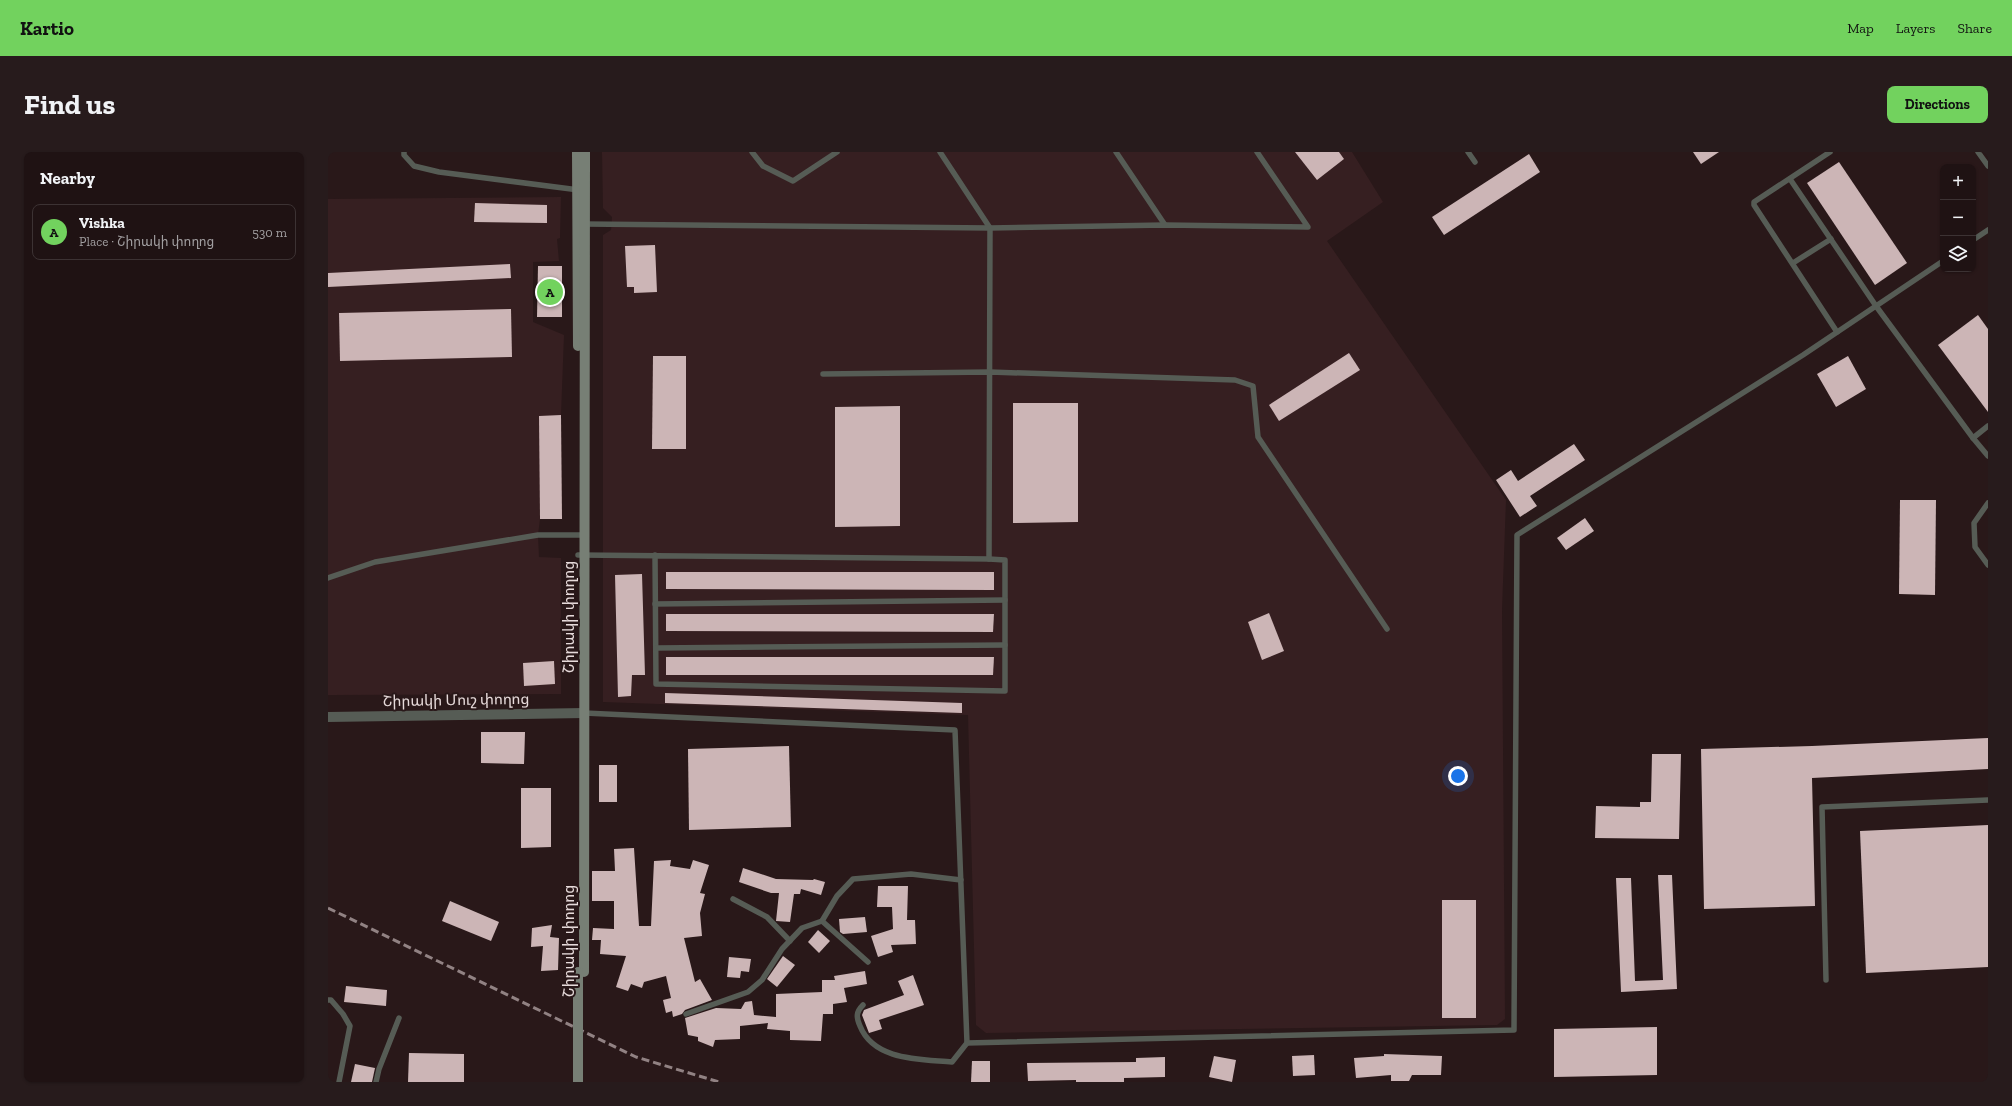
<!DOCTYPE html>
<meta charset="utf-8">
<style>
:root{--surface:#1f1213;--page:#271b1c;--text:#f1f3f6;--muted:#a19ea0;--line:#3c3233;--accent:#72d25e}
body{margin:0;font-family:"Zilla Slab","Noto Sans Armenian",serif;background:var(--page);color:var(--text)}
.controls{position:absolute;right:12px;top:12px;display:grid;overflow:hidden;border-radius:8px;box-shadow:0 1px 3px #0004}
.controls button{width:36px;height:36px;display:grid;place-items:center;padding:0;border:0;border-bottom:1px solid var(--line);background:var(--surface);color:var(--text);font:20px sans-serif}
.you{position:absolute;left:1130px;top:624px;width:14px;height:14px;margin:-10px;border:3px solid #fff;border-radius:50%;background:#1a73e8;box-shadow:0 0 0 6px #1a73e833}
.badge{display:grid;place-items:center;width:26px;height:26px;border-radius:50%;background:var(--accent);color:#111;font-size:13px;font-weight:700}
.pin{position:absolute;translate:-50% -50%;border:2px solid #fff;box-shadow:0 1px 4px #0006}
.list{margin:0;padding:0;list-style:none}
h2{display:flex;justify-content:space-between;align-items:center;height:52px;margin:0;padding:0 16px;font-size:17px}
h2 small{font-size:13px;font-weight:400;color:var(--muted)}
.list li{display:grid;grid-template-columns:26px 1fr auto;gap:12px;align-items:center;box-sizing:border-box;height:56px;margin:0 8px 8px;padding:0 8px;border:1px solid var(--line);border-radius:8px}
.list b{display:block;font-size:15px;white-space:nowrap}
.list p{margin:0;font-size:13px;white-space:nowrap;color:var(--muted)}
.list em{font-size:13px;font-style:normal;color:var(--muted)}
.icon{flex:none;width:22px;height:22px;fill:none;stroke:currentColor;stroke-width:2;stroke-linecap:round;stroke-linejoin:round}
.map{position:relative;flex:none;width:1660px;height:930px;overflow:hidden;border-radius:8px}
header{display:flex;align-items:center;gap:24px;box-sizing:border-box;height:56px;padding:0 20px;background:var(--accent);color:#111}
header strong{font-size:19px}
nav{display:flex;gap:22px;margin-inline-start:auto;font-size:14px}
.intro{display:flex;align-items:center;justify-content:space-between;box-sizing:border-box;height:96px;padding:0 24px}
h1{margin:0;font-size:28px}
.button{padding:10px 18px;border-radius:8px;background:var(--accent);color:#111;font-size:14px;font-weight:700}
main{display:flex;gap:24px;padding:0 24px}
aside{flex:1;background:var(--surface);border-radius:8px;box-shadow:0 1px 3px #0004}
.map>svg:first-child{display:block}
.built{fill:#361f21}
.building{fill:#ccb5b6}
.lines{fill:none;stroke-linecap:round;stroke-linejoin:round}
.lane{stroke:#565c55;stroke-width:5.5}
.street{stroke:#565c55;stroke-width:10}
.secondary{stroke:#777f75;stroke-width:10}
.rail{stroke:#918283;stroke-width:3;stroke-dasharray:8 4;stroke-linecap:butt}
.secondary-bridge{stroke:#777f75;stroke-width:10}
.labels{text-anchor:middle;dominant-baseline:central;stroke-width:4;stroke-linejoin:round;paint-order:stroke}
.street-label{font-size:15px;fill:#e6dada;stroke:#291819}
</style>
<header>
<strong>Kartio</strong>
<nav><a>Map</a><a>Layers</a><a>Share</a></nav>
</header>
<div class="intro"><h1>Find us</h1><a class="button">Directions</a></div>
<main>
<aside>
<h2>Nearby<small></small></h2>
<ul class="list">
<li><span class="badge">A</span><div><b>Vishka</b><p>Place · Շիրակի փողոց</p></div><em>530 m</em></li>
</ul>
</aside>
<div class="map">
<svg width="1660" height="930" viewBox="0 0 1660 930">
<rect width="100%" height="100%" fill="#291819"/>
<g class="built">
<path d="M274,0H1024L1055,50L999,89L1178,348L1174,458L1177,867L1169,873L658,881L648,873L640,563L275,550V83L283,78L284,65L275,56Z"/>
<path d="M233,45L232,86L229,87L231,109L205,110V170L236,183L233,263L234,367H212L210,383L211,405L233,406V542L0,543V47Z"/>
</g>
<g class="building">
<path d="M967,0H1011L1016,7L989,28Z"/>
<path d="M1365,0H1391L1373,12Z"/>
<path d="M1201,2L1212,20L1116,83L1104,65Z"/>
<path d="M1511,10L1579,111L1547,133L1479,31Z"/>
<path d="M147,51L219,53V71L146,70Z"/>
<path d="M327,93L329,140L306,141V135H299L297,94Z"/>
<path d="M182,112L183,126L0,135V121Z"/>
<path d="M210,114H234V165H209Z"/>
<path d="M183,157L184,205L12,209L11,161Z"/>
<path d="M1650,163L1660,177V260L1610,193Z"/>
<path d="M1021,201L1032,218L951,269L941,253Z"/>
<path d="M325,204H358V297H324Z"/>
<path d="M1520,204L1538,237L1508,255L1489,222Z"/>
<path d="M685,251H750V370L685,371Z"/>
<path d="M572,254V374L507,375V255Z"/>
<path d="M233,263L234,367H212L211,264Z"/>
<path d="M1246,292L1257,308L1202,344L1209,354L1192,365L1168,328L1183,318L1190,329Z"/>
<path d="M1572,348H1608L1607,443L1571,442Z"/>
<path d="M1257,366L1266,379L1238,398L1229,386Z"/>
<path d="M338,420H666V438L338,437Z"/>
<path d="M314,422L317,523H304L303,544L290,545L287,423Z"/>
<path d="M941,461L956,499L934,508L920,470Z"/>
<path d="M338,462H666L665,480L338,479Z"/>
<path d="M338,505H666L665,523H338Z"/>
<path d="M226,509L227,532L196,534L195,511Z"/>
<path d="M337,541L634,551V561L337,551Z"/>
<path d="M153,580H197L196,612L153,611Z"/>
<path d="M1660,586V617L1484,626L1487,754L1376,757L1373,597L1484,594Z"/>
<path d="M461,594L463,675L361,678L360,597Z"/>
<path d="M1324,602H1353L1351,687L1267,686L1268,654L1312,655V650H1323Z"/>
<rect x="271" y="613" width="18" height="37"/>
<path d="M193,636H223V695L193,696Z"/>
<path d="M1660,673V815L1538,821L1532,679Z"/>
<path d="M306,696L311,774H323L326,709L343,708L342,714L362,717L365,708L381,713L372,741L377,742L372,761L374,784L356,786L367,830L372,827L384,848L357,858L354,862L345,865L344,859L338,861L335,848L343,846L338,824L316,830L314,836L303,832L300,839L288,835L298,804L272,802L273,788H264L265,776L286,777V749H264V719H287L286,697Z"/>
<path d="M415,716L448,727L485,728L486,727L497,730L493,743L473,737L472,742H466L462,770L448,769L451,741H443L411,730Z"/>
<path d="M1330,723H1344L1349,837L1293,840L1288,726H1303L1307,829L1335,828Z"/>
<path d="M550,734H580L579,768H587L588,792L563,793L565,800L550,805L543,784L565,777L564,755H549Z"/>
<rect x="1114" y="748" width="34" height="118"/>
<path d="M122,749L171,770L163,789L114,769Z"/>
<path d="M537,765L539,780L515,782L512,780L511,767Z"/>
<path d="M224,773L222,785L231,786L230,818L213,819L215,794L203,795L204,776Z"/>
<path d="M490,778L502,789L491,801L480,790Z"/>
<path d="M455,804L467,813L449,835L439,827Z"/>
<path d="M401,805L423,807L421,820L413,819L412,826L399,825Z"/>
<path d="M537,819L539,832L516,836L519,850L505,852V862H495L493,889L462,888V879L439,877L440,871L412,874V887L387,888L385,895L370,889V885L360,883L357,866L388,856L413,857L417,850L424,849L426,863L448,865V842L494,840V828H507L506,824Z"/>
<path d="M585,823L596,853L551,868L554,877L541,881L534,863L536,858L576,843L570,829Z"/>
<path d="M18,834L59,838L58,854L16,850Z"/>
<path d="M1329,875V923L1226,925V877Z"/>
<path d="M81,901L136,902V930H80Z"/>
<path d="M1056,902L1114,904L1113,923H1084L1081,929H1063V923L1028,926L1026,906L1056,904Z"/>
<path d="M986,903L987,923L965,924L964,904Z"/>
<path d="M886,904L908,908L904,930L881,925Z"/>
<path d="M837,905V925L796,926V930H748V928L700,929L699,911L808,910V906Z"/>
<path d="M644,909H662V930H643Z"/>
<path d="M27,912L47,916L44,930H23Z"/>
</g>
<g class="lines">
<g class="lane">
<path d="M76,0V3L86,14L111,20L251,38"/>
<path d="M424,0L435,14L465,29L509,0"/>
<path d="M612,0L662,76L661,407"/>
<path d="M788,0L837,73"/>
<path d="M1140,0L1147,10"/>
<path d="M1502,0L1426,50V53L1509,180"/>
<path d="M1650,0L1660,14"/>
<path d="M1462,27L1548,154L1645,286L1660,304"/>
<path d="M256,72L662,76L837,73L980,75L929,0"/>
<path d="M1645,88L1660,78"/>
<path d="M1465,111L1503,87"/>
<path d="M495,222L662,220L907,228L925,234L930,285L1059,477"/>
<path d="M1645,286L1660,274"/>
<path d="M1660,351L1646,371L1647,395L1660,413"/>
<path d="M250,403L661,407L677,408V539L328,532L327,403"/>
<path d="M0,426L47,410L210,383H255"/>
<path d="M327,452L677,448"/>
<path d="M328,496L677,493"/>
<path d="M256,561L627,578L639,891L624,910C593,907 546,909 532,874C528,865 528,860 535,853"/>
<path d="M405,747L439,765L462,789"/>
<path d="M494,769L540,810"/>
<path d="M1498,828L1494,655L1660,648"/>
<path d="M0,848H3L15,862L22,874L11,930"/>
<path d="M358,862L420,840L434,828L454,797L474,776L494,769L509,744L525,727L583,722L633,728"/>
<path d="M639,891L1186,878L1189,383L1475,203L1615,109"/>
<path d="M48,930L51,917L71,866"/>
</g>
<path class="street" d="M0,565L256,561"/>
<g class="secondary">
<path d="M249,0L250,194"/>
<path d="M256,820L257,0"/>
</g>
<path class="rail" d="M0,756L308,905L391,930"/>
<path class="secondary-bridge" d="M250,820V930"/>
</g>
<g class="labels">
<g class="street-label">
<text transform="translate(241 465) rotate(-90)">Շիրակի փողոց</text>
<text transform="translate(128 548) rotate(-1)">Շիրակի Մուշ փողոց</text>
<text transform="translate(241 789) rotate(-90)">Շիրակի փողոց</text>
</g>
</g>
</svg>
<div class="controls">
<button>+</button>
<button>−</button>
<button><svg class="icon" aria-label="layers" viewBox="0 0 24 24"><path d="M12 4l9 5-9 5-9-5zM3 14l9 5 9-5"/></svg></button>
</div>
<div class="you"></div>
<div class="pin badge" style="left:222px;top:140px">A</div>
</div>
</main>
